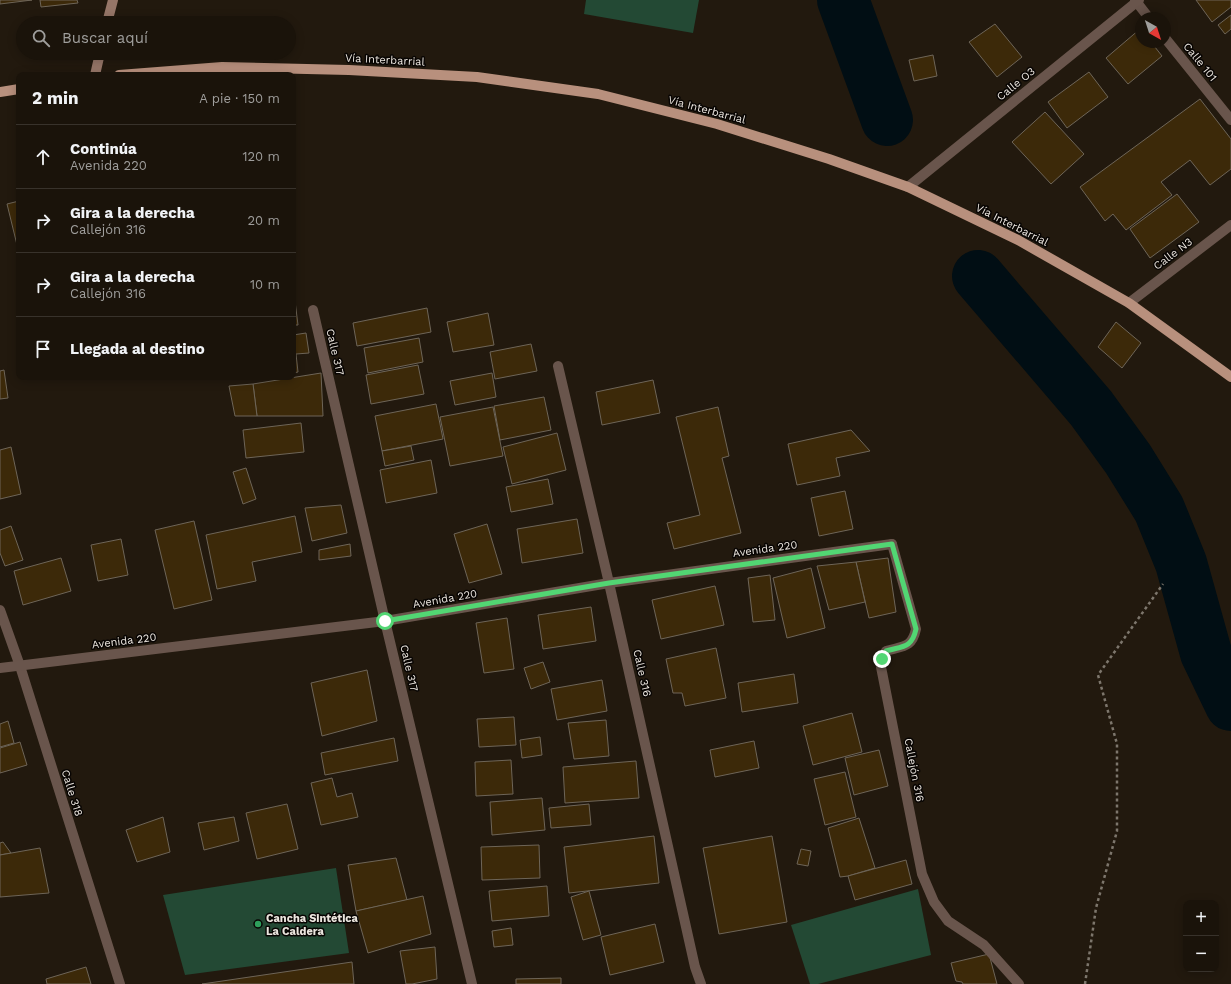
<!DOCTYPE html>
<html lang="es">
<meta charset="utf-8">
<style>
:root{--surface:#1a130a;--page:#231c13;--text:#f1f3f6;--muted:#9f9e9c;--line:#38322b}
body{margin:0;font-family:"Work Sans",sans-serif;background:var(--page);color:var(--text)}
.controls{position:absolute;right:12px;bottom:12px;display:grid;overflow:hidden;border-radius:8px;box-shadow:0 2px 10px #0003}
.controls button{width:36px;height:36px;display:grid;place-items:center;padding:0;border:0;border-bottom:1px solid var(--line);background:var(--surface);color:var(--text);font:20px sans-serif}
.compass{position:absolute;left:1135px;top:12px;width:36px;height:36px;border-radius:50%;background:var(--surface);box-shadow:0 2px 10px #0003;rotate:141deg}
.stop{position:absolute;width:12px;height:12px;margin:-9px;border:3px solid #52d673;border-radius:50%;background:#fff}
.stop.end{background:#52d673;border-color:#fff;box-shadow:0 1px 4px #0008}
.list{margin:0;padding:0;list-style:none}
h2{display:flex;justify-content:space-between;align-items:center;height:52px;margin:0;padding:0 16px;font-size:17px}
h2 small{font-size:13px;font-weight:400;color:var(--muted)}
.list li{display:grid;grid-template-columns:26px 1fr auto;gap:12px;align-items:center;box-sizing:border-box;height:64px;padding:0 16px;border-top:1px solid var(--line)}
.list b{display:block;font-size:15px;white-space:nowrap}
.list p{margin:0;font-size:13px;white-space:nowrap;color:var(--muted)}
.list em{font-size:13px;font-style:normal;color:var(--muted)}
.icon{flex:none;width:22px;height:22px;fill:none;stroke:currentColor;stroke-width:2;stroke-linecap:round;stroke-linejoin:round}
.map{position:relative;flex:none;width:1231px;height:984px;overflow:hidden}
.search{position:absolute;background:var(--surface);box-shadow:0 2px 10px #0003;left:16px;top:16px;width:280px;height:44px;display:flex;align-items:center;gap:10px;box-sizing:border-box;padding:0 14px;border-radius:22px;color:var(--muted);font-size:15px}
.panel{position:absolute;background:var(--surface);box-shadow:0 2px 10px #0003;left:16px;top:72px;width:280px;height:308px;border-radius:8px}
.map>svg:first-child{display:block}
.green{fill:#234934}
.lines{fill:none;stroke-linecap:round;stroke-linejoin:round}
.river{stroke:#010e14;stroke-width:52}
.building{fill:#3c2909;stroke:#6e6558}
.path{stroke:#7d766c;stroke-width:2.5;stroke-dasharray:3 3;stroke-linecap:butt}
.lane{stroke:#69554c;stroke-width:10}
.street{stroke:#69554c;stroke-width:10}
.secondary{stroke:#967668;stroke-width:10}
.primary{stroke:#b8907d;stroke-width:10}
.route{stroke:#52d673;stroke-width:5}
.leisure-dot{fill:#2e9e5b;stroke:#080503;stroke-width:1.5}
.labels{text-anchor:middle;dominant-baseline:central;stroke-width:3;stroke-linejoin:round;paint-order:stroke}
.street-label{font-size:11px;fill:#ece6df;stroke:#080503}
.poi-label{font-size:11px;font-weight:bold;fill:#ece6df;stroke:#080503;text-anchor:start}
</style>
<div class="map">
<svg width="1231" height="984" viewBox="0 0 1231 984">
<rect width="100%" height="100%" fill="#22190e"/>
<g class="green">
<path d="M586,0H699L693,33L584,14Z"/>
<path d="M336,868L349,953L185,975L163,895Z"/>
<path d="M918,889L931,955L818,984H810L791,925Z"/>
</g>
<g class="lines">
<g class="river">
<path d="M843,0L887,120"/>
<path d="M978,276L1091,408L1128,459L1159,509L1181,563L1206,653L1231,705"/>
</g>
</g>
<g class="building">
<path d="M0,0H32L0,4Z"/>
<path d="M40,0H77L78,3L41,7Z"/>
<path d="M1196,0H1231V7L1212,22Z"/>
<path d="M1231,15V29L1225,34L1218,25Z"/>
<path d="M995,24L1022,57L997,77L969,42Z"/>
<path d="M1140,29L1141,42H1151L1162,56L1128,84L1106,58Z"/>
<path d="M933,55L937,76L914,81L909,60Z"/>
<path d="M1089,72L1108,97L1067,128L1048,102Z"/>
<path d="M1200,99L1231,139V169L1210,185L1190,160L1161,182L1172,195L1126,230L1113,214L1105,221L1080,187Z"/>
<path d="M1045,112L1084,154L1051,184L1012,142Z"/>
<path d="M1177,194L1199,222L1150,258L1130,229Z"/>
<path d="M19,201V249H18L7,204Z"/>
<path d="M294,293L298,325H293V294Z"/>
<path d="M427,308L431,332L357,346L353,323Z"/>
<path d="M488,313L494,345L453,352L447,322Z"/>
<path d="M1116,322L1141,343L1122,368L1098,347Z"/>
<path d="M306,333L309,353L296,354L298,372L293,373V335Z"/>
<path d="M419,338L423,362L368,373L364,348Z"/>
<path d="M531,344L537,371L495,379L490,352Z"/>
<path d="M418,365L424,394L371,404L366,375Z"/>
<path d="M4,370L8,398L0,399V371Z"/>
<path d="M321,373L323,416H257L253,384Z"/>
<path d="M492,373L496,397L455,405L450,381Z"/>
<path d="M653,380L660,413L602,425L596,392Z"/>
<path d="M253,384L257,416H235L229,386Z"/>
<path d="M544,397L551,430L500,440L494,406Z"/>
<path d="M436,404L443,439L382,451L375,416Z"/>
<path d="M493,407L503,456L450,466L440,417Z"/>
<path d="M718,407L729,456L722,458L741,533L674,549L667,523L700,515L676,417Z"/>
<path d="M301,423L304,452L246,458L243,430Z"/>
<path d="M851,430L870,451L836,458L840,476L797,485L788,444Z"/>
<path d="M557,433L566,470L512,484L503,447Z"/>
<path d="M411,446L414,460L385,466L382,451Z"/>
<path d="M11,447L21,494L0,499V450Z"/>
<path d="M431,460L437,493L386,503L380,470Z"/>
<path d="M246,468L256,499L243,504L233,472Z"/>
<path d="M548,479L553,504L511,512L506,487Z"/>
<path d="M845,491L853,529L819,536L811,498Z"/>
<path d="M341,505L347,533L312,541L305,508Z"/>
<path d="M295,516L302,552L252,562L256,581L217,589L206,535Z"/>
<path d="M577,519L583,553L522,563L517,529Z"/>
<path d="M194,521L212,600L174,609L155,530Z"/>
<path d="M487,524L502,574L469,583L454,534Z"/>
<path d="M11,526L23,560L5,566L0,553V530Z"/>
<path d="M121,539L128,575L98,581L91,545Z"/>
<path d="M350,544L351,556L319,560V550Z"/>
<path d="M61,558L71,591L23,605L14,571Z"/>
<path d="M888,558L896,612L869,618L856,562Z"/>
<path d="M856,562L865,602L829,610L817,566Z"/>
<path d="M811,568L825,628L787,638L773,578Z"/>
<path d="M770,575L775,620L753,622L748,578Z"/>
<path d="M715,586L724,625L661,639L652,600Z"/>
<path d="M591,607L596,641L543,649L538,615Z"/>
<path d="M507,618L514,669L484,673L476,623Z"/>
<path d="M716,648L726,698L685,706L682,693H673L666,659Z"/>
<path d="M543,662L550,682L531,689L524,668Z"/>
<path d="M367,670L377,721L322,736L311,683Z"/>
<path d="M794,674L798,703L742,712L738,683Z"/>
<path d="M602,680L607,711L557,720L551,689Z"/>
<path d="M852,713L862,752L813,765L803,726Z"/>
<path d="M514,717L516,745L479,747L477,719Z"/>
<path d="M606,720L609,756L574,759L568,723Z"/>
<path d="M8,721L14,743L0,747V724Z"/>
<path d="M540,737L542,755L522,758L520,740Z"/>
<path d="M394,738L398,761L325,775L321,753Z"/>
<path d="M754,741L759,768L715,777L710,750Z"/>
<path d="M20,742L27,765L0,773V748Z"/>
<path d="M879,750L888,786L854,795L845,758Z"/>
<path d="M511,760L513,794L476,796L475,762Z"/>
<path d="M636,761L639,798L565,803L563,767Z"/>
<path d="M845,772L856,817L825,825L814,779Z"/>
<path d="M332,778L337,797L352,793L358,817L321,825L311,783Z"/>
<path d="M542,798L545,830L492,835L490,802Z"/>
<path d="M287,804L298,849L257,859L246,813Z"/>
<path d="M589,804L591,825L551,828L549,808Z"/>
<path d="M163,817L170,852L137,862L126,830Z"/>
<path d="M234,817L239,841L204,850L198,823Z"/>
<path d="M859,818L875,868L848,876L840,877L828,828Z"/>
<path d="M654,836L659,883L569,893L564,847Z"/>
<path d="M772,836L787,922L719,934L703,848Z"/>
<path d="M3,842L11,853L0,855V843Z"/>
<path d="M539,845L540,878L482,880L481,847Z"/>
<path d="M40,848L49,893L0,897V855Z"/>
<path d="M801,849L811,851L808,866L797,864Z"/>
<path d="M396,858L407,900L356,911L348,865Z"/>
<path d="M906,860L912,884L855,900L848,876Z"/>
<path d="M547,886L549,916L492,921L489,891Z"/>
<path d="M589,891L601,935L583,940L571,897Z"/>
<path d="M423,896L431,934L368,953L356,911Z"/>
<path d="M655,924L664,962L610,975L601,937Z"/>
<path d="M511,928L513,945L494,947L492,931Z"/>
<path d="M435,947L437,979L412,984H406L400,951Z"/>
<path d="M989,954L997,984H963L962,982L956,981L951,963Z"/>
<path d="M352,962L354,984H202Z"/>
<path d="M86,967L91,984H47L46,979Z"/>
<path d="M561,978V984H516V979Z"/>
</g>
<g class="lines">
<path class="path" d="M1085,984L1096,908L1117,831V744L1098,675L1163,584"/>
<path class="lane" d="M892,544L916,629C912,648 903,646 886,651L882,659L881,667L922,874L934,902L948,921L984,945L1019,984"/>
<g class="street">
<path d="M1135,0L1149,18"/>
<path d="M1165,38L1231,120"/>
<path d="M908,187L1139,0"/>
<path d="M1129,303L1231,225"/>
<path d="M313,310L385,621L472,984"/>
<path d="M558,366L609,583L695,967L701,984"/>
<path d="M0,610L20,666L120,984"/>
<path d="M0,668L385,621L609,583L892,544"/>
</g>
<g class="secondary">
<path d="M107,23L113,0"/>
<path d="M95,75L100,53"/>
</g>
<g class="primary">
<path d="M119,75L222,67L349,70L477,77L598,94L717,124L829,159L908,187L1018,240L1129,303L1231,377"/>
<path d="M0,92L19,89"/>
</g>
</g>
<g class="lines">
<path class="route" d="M385,621L609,583L892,544L916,629C912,648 903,646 886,651L882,659"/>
</g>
<circle class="leisure-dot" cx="258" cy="924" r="4"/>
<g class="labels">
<g class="street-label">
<text transform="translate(385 60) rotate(3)">Vía Interbarrial</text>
<text transform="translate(1200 62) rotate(51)">Calle 101</text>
<text transform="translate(1016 84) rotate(-39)">Calle O3</text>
<text transform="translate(707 110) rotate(15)">Vía Interbarrial</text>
<text transform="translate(1012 225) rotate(27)">Vía Interbarrial</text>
<text transform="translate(1173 254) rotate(-37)">Calle N3</text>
<text transform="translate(335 352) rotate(77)">Calle 317</text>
<text transform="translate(765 549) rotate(-8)">Avenida 220</text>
<text transform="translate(445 599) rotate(-10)">Avenida 220</text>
<text transform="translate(124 641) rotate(-7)">Avenida 220</text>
<text transform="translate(409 668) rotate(77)">Calle 317</text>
<text transform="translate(642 673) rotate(77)">Calle 316</text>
<text transform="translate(914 770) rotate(79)">Callejón 316</text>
<text transform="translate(72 793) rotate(73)">Calle 318</text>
</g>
<g class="poi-label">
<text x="266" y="918">Cancha Sintética<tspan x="266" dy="13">La Caldera</tspan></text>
</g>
</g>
</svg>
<div class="controls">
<button>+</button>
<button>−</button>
</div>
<svg class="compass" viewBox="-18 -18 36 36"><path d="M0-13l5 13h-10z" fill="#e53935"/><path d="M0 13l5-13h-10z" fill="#9f9e9c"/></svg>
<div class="stop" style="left:385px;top:621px"></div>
<div class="stop end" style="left:882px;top:659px"></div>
<div class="search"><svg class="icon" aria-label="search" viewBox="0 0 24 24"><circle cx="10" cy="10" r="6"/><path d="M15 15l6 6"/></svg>Buscar aquí</div>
<section class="panel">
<h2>2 min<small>A pie · 150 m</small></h2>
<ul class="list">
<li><svg class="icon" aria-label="ahead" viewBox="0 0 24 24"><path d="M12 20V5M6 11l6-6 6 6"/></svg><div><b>Continúa</b><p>Avenida 220</p></div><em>120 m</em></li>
<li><svg class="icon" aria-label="right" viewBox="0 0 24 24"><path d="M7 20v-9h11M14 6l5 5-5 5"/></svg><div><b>Gira a la derecha</b><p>Callejón 316</p></div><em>20 m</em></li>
<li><svg class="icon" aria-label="right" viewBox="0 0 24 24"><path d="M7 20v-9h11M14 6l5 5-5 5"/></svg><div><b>Gira a la derecha</b><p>Callejón 316</p></div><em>10 m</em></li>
<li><svg class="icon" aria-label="arrive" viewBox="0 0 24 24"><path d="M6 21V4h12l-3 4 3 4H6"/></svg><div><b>Llegada al destino</b></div></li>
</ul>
</section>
</div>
